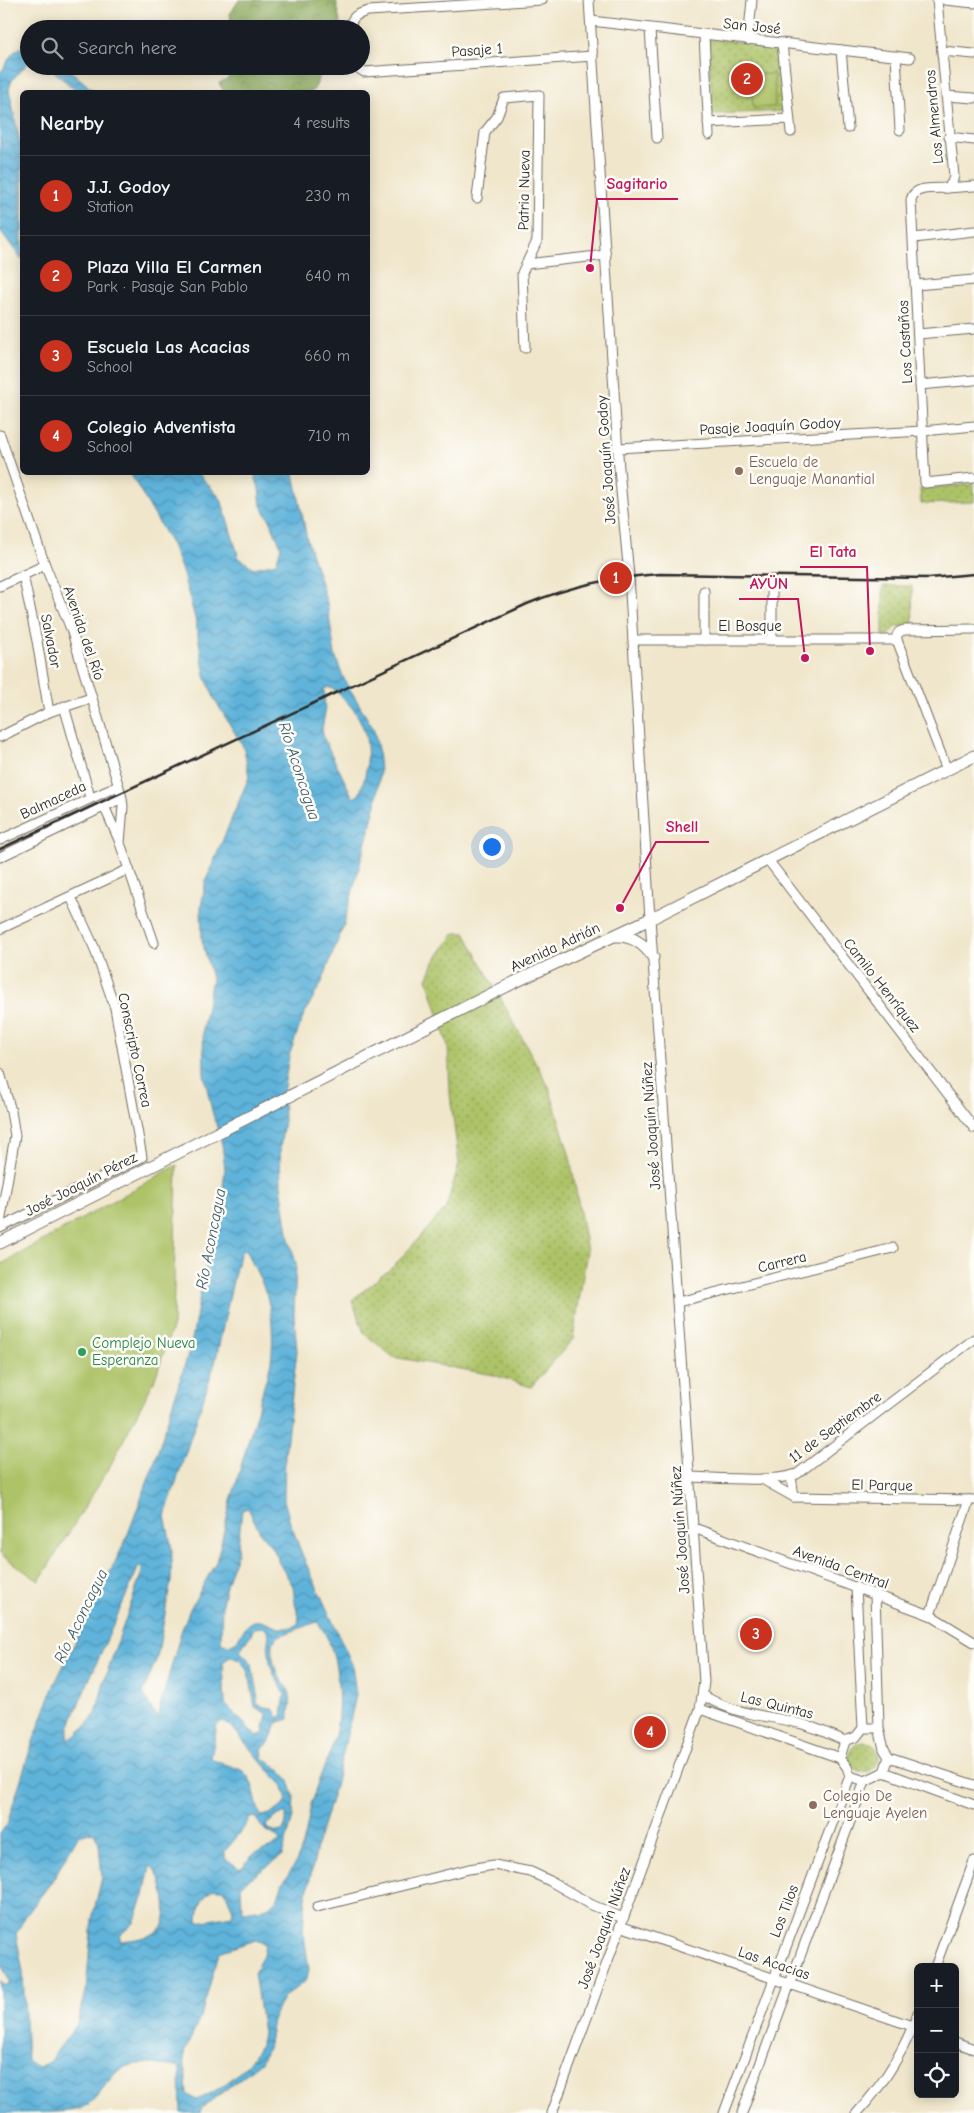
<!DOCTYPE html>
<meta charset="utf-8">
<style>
:root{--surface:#171b24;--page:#20242c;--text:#f1f3f6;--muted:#9ea1a6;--line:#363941;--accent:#c8321e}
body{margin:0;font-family:"Comic Neue",sans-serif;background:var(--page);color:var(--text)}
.controls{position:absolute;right:15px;bottom:15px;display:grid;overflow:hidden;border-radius:8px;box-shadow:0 2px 12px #0003}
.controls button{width:45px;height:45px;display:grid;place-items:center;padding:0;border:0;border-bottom:1px solid var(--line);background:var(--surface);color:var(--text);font:25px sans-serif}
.you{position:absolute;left:491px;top:846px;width:18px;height:18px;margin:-12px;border:4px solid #fff;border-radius:50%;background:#1a73e8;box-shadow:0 0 0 8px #1a73e833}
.badge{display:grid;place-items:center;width:32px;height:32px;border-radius:50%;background:var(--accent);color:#fff;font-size:16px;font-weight:700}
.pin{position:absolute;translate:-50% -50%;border:2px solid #fff;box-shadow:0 1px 5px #0006}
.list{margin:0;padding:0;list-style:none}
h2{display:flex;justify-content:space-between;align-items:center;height:65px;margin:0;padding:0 20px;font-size:21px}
h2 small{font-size:16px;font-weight:400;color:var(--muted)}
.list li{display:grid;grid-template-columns:32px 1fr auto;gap:15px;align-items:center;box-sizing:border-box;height:80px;padding:0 20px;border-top:1px solid var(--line)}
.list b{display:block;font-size:19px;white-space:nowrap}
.list p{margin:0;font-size:16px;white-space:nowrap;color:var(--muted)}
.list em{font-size:16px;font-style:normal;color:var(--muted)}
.icon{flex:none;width:28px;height:28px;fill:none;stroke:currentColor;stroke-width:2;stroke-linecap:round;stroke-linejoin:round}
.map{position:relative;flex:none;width:974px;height:2113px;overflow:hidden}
.search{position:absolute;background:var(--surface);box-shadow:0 2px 12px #0003;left:20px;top:20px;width:350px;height:55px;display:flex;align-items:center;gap:12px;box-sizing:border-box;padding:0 18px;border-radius:28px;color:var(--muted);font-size:19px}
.panel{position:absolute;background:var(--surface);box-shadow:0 2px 12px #0003;left:20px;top:90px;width:350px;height:385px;border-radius:8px}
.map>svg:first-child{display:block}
.grass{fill:url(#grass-dots);stroke:#6c774a}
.forest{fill:url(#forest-crowns);stroke:#5a6a44}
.garden{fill:#adc368;stroke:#6c774a}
.water{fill:url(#water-waves);stroke:#446f82;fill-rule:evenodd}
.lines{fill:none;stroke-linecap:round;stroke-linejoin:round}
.minor-casing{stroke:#706c63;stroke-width:11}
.major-casing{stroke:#706c63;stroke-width:13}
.minor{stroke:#fff;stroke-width:9}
.major{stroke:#fff;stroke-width:11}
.rail{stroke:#2b2b2b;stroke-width:2.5}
.education-dot{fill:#8d6e63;stroke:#fdfcf7;stroke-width:2}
.leisure-dot{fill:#2e9e5b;stroke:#fdfcf7;stroke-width:2}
.labels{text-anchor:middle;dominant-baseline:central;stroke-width:5;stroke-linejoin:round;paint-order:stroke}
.street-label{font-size:15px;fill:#2b2b2b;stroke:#fdfcf7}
.education-label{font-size:15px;fill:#785e54;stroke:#fdfcf7;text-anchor:start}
.leisure-label{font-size:15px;fill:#27864d;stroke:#fdfcf7;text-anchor:start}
.water-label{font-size:16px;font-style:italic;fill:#3d5b68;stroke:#fdfcf7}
.leader{fill:none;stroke:#c2185b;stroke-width:2}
.callout-dot{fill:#c2185b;stroke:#fdfcf7;stroke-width:2}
.callout-label{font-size:16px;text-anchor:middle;font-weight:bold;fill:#c2185b;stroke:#fdfcf7;stroke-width:5;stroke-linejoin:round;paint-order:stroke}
</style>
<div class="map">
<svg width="974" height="2113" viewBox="0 0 974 2113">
<defs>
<pattern id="grass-dots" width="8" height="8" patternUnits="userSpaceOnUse" patternTransform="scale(1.25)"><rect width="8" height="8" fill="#adc368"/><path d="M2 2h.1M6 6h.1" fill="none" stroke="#8d9f56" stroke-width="1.8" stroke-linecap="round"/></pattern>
<pattern id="forest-crowns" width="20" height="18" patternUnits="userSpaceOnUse" patternTransform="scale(1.25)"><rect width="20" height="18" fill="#8aa95c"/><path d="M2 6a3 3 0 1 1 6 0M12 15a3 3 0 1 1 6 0" fill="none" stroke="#718a4c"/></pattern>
<pattern id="water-waves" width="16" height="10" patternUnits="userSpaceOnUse" patternTransform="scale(1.25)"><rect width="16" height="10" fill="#5eb3da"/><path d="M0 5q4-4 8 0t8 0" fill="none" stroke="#4e92b1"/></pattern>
</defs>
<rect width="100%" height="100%" fill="#fdfcf7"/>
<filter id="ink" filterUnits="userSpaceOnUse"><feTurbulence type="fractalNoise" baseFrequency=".02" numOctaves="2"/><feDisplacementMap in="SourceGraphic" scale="10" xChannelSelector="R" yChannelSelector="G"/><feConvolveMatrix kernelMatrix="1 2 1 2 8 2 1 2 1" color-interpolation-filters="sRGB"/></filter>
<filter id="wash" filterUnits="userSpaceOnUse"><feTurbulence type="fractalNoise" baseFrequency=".0096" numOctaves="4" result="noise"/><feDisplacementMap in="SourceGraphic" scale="20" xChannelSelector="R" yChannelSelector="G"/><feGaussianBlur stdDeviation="1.12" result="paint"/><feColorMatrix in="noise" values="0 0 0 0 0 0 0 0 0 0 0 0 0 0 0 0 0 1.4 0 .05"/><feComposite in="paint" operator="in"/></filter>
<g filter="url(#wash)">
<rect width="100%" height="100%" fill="#f0e6cb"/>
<g class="grass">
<path d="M708,39L782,46L786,111L713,114Z"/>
<path d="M974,484V502L921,504L920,489Z"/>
<path d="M883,586H912L913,626L894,627L889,635H883Z"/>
<path d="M455,933H465L549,1087L570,1157L587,1251L573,1339L531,1387L494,1375L393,1357L364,1333L352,1300L394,1266L446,1208L459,1164L450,1094L448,1046L427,979L435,960Z"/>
<circle cx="864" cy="1757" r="15"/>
</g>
<g class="forest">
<path d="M239,0H336L341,29H232L230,14Z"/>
<path d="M232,66H319C319,75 318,87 311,92H224L219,83L228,79Z"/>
</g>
<g class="garden">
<path d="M774,74L775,107L753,108L751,75Z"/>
<path d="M177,1165L173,1325L155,1379L109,1468L39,1581L0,1554V1265Z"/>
</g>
<g class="water">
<path d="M28,45L29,62L12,80L9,89L22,153V260L0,230V73C11,60 8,51 28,45Z"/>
<path d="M48,66H65L95,92H77Z"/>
<path d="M130,473H198L221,499L239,558L254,568L276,563L281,547L270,520L261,506L259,488L254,473H294L307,539L327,603L335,655L343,677L374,730L378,749L380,772L376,804L344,924L322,982L304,1014L289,1056L283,1093L284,1120L280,1149L281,1186L289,1239L296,1263L294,1314L297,1351L285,1456L284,1500L290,1522L304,1559L352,1664L356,1695L335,1787L319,1838L306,1897L303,1929L309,1969L307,1980L285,1996L274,2014L269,2043L261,2062L201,2109L200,2113H181L180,2071L179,2066C165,2067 150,2062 136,2064C107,2068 105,2097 81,2109C64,2113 20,2113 0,2113V1980L3,1985H9V1980L0,1960V1834L7,1824L30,1750L55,1683L125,1542L153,1467L191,1345L210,1240L221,1206L225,1169L222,1144L212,1111L204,1074L203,1027L212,979L202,940L201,907L206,880L249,777L244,748L215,700L205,676L195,618L182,571L173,547ZM329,687C335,689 339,694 344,699C372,725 372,762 359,795L353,798L324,739L322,729L325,713L324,689ZM246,1249C251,1262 259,1275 264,1288C273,1312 274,1337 271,1362L231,1501L217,1560L190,1609L181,1632L157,1718C152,1710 146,1701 143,1692L157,1658L171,1581L172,1549L165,1516L215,1363L236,1267L241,1252ZM248,1508L261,1534L274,1550L279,1563L293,1586L295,1604L299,1616L298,1624C268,1641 259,1597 237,1641L229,1645L221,1642L222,1603L227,1581L237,1554L242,1510ZM139,1566L143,1569L104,1681L96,1714L77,1735L68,1740V1732L73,1717ZM317,1622C340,1647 342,1704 335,1736C330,1757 319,1776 313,1797C307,1818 307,1840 297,1860C294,1868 287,1875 283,1883C279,1891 280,1899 271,1905C263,1910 251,1911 242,1912L241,1885L282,1856L293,1817L294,1796L289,1781L282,1771L263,1758L262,1748L269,1743L277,1723L289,1719C288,1710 292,1703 290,1695C289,1688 284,1684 280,1678C274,1668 271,1654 272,1643L279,1636ZM264,1627L269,1634L268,1643L270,1663L274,1675L285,1693L282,1717H277L274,1710C269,1707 263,1707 257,1704C260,1687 253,1679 252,1663L240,1651C244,1642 251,1637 254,1628ZM230,1657C252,1660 251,1690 255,1707L267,1714L263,1734L257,1737L225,1704L223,1662ZM222,1721L232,1727L267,1769L282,1784L287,1800C281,1809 272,1815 261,1816C254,1803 256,1778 241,1770C231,1764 220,1765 211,1758L217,1725ZM286,1812C286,1828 286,1837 267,1828L266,1825L277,1816ZM256,1817C261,1831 270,1831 280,1839C275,1849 262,1849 253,1855C248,1859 246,1865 240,1869L225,1858V1851L241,1832L250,1818ZM94,1832L99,1844L102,1877L92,1919L86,1992L77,2024L49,2062L38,2067L27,2061L23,1972L16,1934L25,1917L52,1881L78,1836ZM150,1866C163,1872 171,1917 161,1928C152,1938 132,1940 120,1941V1935L134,1923L144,1895ZM214,1889H224L233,1910L232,1916L198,1922C198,1908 201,1897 214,1889ZM256,1940L265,1944L263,1955L254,1973L263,2033C261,2060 220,2092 196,2100L187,2094L184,2053L201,2016L219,1952Z"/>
</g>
</g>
<g filter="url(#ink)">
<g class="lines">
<g class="minor-casing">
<g id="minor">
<path d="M937,0L954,176L952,183L947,188C935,189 914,185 911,200L925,483L974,478"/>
<path d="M945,0L974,3"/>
<path d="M591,21L910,58"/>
<path d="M351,29C350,16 358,14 368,11L542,0"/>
<path d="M650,29L657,138"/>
<path d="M704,35L709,135"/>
<path d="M748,40L752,0"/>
<path d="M782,43L791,132"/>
<path d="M841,50L848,128"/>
<path d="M942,51L974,54"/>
<path d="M896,56L900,130"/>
<path d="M355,66L364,72L593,56"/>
<path d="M946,96L974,98"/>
<path d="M708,123L789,119"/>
<path d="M949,137L974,140"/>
<path d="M947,188L974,186"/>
<path d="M477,198L485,132L497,117L504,98L539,95L537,241L522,273L525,348"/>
<path d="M914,238L974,231"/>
<path d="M526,264L606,255"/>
<path d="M916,285L974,280"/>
<path d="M918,334L974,329"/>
<path d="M920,385L974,380"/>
<path d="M0,435L45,565L71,629L121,794L123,806L120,843L154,943"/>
<path d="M618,448L923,431L974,426"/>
<path d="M23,575L37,641L49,712"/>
<path d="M0,586L45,565"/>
<path d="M772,592V640"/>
<path d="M633,640H897"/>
<path d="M704,640V591"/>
<path d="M64,706L90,797"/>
<path d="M0,737L49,712L91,698"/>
<path d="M947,770L897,640C896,634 899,631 905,630L974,629"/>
<path d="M104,806L119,840"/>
<path d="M0,840L118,786"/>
<path d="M0,857L122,798"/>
<path d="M768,860L974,1128"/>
<path d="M0,929L129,869"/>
<path d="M0,1073L11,1111L15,1136L0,1223"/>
<path d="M0,1228L142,1157L115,1008L94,947L71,897"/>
<path d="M678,1302L893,1248"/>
<path d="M791,1476L794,1497"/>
<path d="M690,1477C719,1478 771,1483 797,1474L974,1339"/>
<path d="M762,1479L794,1497L974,1500"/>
<path d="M694,1528L930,1615L974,1642"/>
<path d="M856,1587L863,1728"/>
<path d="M875,1593L879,1728L884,1749L889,1757L884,1772L865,1781L850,1776L847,1767L840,1758L845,1741L856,1737L863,1728H879"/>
<path d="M930,1615L969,1500"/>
<path d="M703,1695C733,1715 768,1715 802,1724C817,1728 831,1735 845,1741"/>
<path d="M700,1709L840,1758"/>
<path d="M889,1757L974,1785"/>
<path d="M884,1772L974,1805"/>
<path d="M317,1907L469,1869L494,1865L531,1872L550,1881L592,1905L623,1918"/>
<path d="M620,1926L918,2028"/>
<path d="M935,1967L974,1861"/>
<path d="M955,2042L974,2049"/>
<path d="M552,2113L700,1709L704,1682L650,919L629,576L619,469L589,0"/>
<path d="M724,2113L850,1776"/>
<path d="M742,2113L865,1781"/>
<path d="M857,2113C884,2084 904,2051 918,2013"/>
</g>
</g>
<g class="major-casing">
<g id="major">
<path d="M616,936C632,935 644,944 653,957"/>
<path d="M0,1243L515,982L650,919L974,756"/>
</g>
</g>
<use href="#minor" class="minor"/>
<use href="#major" class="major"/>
<path class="rail" d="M0,849L527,604C570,586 613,577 660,574L929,578L974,574"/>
</g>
</g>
<g class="education-dot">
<circle cx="739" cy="471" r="5"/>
<circle cx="813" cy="1805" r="5"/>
</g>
<circle class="leisure-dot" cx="82" cy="1352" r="5"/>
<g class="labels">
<g class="street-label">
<text transform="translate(752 26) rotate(6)">San José</text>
<text transform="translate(477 50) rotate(-4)">Pasaje 1</text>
<text transform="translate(934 117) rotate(-95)">Los Almendros</text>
<text transform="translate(524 190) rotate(-89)">Patria Nueva</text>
<text transform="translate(905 342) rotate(-93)">Los Castaños</text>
<text transform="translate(770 426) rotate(-3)">Pasaje Joaquín Godoy</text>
<text transform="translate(606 460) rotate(-94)">José Joaquín Godoy</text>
<text x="750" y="626">El Bosque</text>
<text transform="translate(84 633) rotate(71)">Avenida del Río</text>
<text transform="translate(51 641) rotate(79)">Salvador</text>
<text transform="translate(53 800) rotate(-25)">Balmaceda</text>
<text transform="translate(555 947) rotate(-25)">Avenida Adrián</text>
<text transform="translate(882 985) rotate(52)">Camilo Henríquez</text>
<text transform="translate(135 1050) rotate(78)">Conscripto Correa</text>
<text transform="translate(651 1126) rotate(-94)">José Joaquín Núñez</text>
<text transform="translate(81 1184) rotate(-27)">José Joaquín Pérez</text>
<text transform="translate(782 1262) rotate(-14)">Carrera</text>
<text transform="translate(835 1427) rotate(-36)">11 de Septiembre</text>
<text transform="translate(882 1485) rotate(1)">El Parque</text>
<text transform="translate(680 1530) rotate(-94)">José Joaquín Núñez</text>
<text transform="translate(841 1567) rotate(20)">Avenida Central</text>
<text transform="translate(777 1705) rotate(14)">Las Quintas</text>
<text transform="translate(784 1911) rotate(-69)">Los Tilos</text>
<text transform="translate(604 1928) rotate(-70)">José Joaquín Núñez</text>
<text transform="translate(774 1963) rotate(19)">Las Acacias</text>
</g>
<g class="education-label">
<text x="749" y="462">Escuela de<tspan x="749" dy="17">Lenguaje Manantial</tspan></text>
<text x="823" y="1796">Colegio De<tspan x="823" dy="17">Lenguaje Ayelen</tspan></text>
</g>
<g class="leisure-label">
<text x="92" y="1343">Complejo Nueva<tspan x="92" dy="17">Esperanza</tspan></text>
</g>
<g class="water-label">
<text transform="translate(299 771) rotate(72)">Río Aconcagua</text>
<text transform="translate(211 1239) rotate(-79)">Río Aconcagua</text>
<text transform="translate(81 1616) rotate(-64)">Río Aconcagua</text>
</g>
</g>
<path class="leader" d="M590 268L597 199H678M870 651L867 567H800M805 658L798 599H739M620 908L656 842H709"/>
<g class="callout-dot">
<circle cx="590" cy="268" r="5"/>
<circle cx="870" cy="651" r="5"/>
<circle cx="805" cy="658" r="5"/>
<circle cx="620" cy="908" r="5"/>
</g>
<g class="callout-label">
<text x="637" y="189">Sagitario</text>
<text x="833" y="557">El Tata</text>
<text x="769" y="589">AYÜN</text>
<text x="682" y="832">Shell</text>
</g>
</svg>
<div class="controls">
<button>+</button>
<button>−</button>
<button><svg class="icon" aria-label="locate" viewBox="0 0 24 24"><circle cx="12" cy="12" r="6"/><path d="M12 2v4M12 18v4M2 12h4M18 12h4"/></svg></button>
</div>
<div class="you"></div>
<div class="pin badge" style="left:616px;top:578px">1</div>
<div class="pin badge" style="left:747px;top:79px">2</div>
<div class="pin badge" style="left:756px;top:1634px">3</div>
<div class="pin badge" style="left:650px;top:1732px">4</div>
<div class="search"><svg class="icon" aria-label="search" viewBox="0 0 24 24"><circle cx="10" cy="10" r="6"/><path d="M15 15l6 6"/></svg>Search here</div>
<section class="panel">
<h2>Nearby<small>4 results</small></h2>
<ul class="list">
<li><span class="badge">1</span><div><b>J.J. Godoy</b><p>Station</p></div><em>230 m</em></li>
<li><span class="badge">2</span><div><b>Plaza Villa El Carmen</b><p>Park · Pasaje San Pablo</p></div><em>640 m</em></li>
<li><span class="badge">3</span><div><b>Escuela Las Acacias</b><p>School</p></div><em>660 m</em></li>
<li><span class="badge">4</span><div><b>Colegio Adventista</b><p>School</p></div><em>710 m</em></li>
</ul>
</section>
</div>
